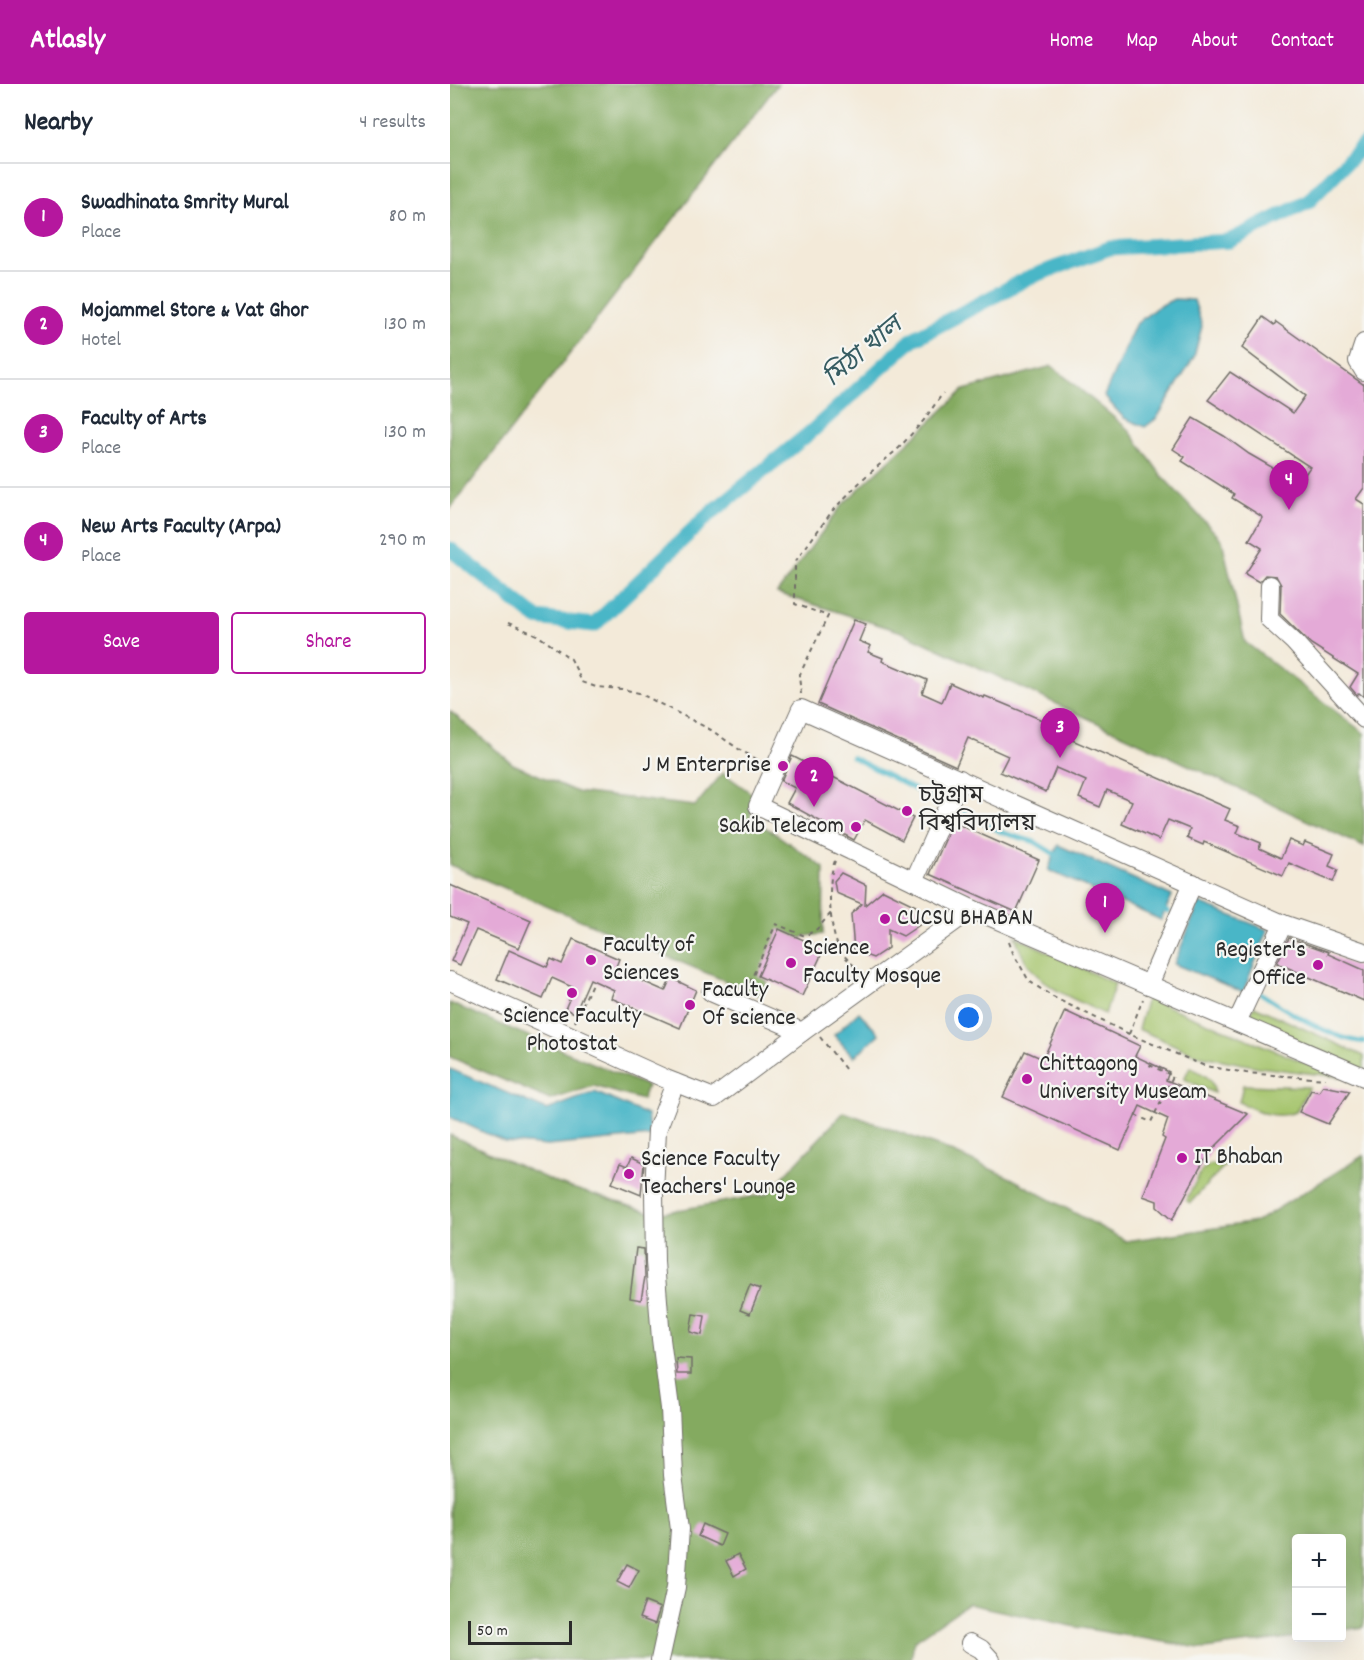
<!DOCTYPE html>
<meta charset="utf-8">
<style>
:root{--surface:#fff;--page:#f2f2f3;--text:#1f2937;--muted:#747a83;--line:#e0e1e3;--accent:#b5179e}
body{margin:0;font-family:Dekko,"Noto Sans Bengali",sans-serif;background:var(--page);color:var(--text)}
.controls{position:absolute;right:18px;bottom:18px;display:grid;overflow:hidden;border-radius:6px;box-shadow:0 6px 24px #0002}
.controls button{width:54px;height:54px;display:grid;place-items:center;padding:0;border:0;border-bottom:2px solid var(--line);background:var(--surface);color:var(--text);font:30px sans-serif}
.scale{position:absolute;left:18px;bottom:15px;width:104px;box-sizing:border-box;padding-left:6px;border:3px solid #2b2b2b;border-top:0;font-size:16px;line-height:21px;white-space:nowrap;color:#2b2b2b;-webkit-text-stroke:4px #f6f6f2;paint-order:stroke}
.you{position:absolute;left:519px;top:934px;width:21px;height:21px;margin:-15px;border:4px solid #fff;border-radius:50%;background:#1a73e8;box-shadow:0 0 0 9px #1a73e833}
.badge{display:grid;place-items:center;width:39px;height:39px;border-radius:50%;background:var(--accent);color:#fff;font-size:20px;font-weight:700}
.pin{position:absolute;translate:-50% -50px;filter:drop-shadow(0 2px 3px #0008)}
.pin::after{content:'';position:absolute;top:32px;width:21px;height:18px;background:inherit;clip-path:polygon(0 0,100% 0,50% 100%)}
.list{margin:0;padding:0;list-style:none}
h2{display:flex;justify-content:space-between;align-items:center;height:78px;margin:0;padding:0 24px;font-size:26px}
h2 small{font-size:20px;font-weight:400;color:var(--muted)}
.list li{display:grid;grid-template-columns:39px 1fr auto;gap:18px;align-items:center;box-sizing:border-box;height:108px;padding:0 24px;border-top:2px solid var(--line)}
.list b{display:block;font-size:22px;white-space:nowrap}
.list p{margin:0;font-size:20px;white-space:nowrap;color:var(--muted)}
.list em{font-size:20px;font-style:normal;color:var(--muted)}
.actions{display:flex;gap:12px;padding:18px 24px}
.actions a{flex:1;padding:14px 0;border:2px solid var(--accent);border-radius:6px;text-align:center;font-size:21px;color:var(--accent)}
.actions .main{background:var(--accent);color:#fff}
.map{position:relative;flex:none;width:914px;height:1576px;overflow:hidden}
header{display:flex;align-items:center;gap:36px;box-sizing:border-box;height:84px;padding:0 30px;background:var(--accent);color:#fff}
header strong{font-size:28px}
nav{display:flex;gap:33px;margin-inline-start:auto;font-size:21px}
main{display:flex}
aside{flex:1;background:var(--surface)}
.map>svg:first-child{display:block}
.green{fill:#a6c56d;stroke:#68784c;stroke-width:1.5}
.forest{fill:#84aa60;stroke:#586a46;stroke-width:1.5}
.water{fill:#4ab6c7;stroke:#3a7079;stroke-width:1.5}
.lines{fill:none;stroke-linecap:round;stroke-linejoin:round}
.stream{stroke:#4ab6c7;stroke-width:4.5}
.canal{stroke:#4ab6c7;stroke-width:15}
.building{fill:#e4aad7}
.minor-casing{stroke:#716e68;stroke-width:20}
.path{stroke:#716e68;stroke-width:2;stroke-dasharray:4.5 4.5;stroke-linecap:butt}
.minor{stroke:#fff;stroke-width:18}
.poi-dot{fill:#b5179e;stroke:#f6f6f2;stroke-width:2}
.labels{text-anchor:middle;dominant-baseline:central;stroke-width:4.5;stroke-linejoin:round;paint-order:stroke}
.poi-label{font-size:24px;fill:#2b2b2b;stroke:#f6f6f2;text-anchor:start}
.water-label{font-size:26px;font-style:italic;fill:#365c62;stroke:#f6f6f2}
</style>
<header>
<strong>Atlasly</strong>
<nav><a>Home</a><a>Map</a><a>About</a><a>Contact</a></nav>
</header>
<main>
<aside>
<h2>Nearby<small>4 results</small></h2>
<ul class="list">
<li><span class="badge">1</span><div><b>Swadhinata Smrity Mural</b><p>Place</p></div><em>80 m</em></li>
<li><span class="badge">2</span><div><b>Mojammel Store &amp; Vat Ghor</b><p>Hotel</p></div><em>130 m</em></li>
<li><span class="badge">3</span><div><b>Faculty of Arts</b><p>Place</p></div><em>130 m</em></li>
<li><span class="badge">4</span><div><b>New Arts Faculty (Arpa)</b><p>Place</p></div><em>290 m</em></li>
</ul>
<div class="actions"><a class="main">Save</a><a>Share</a></div>
</aside>
<div class="map">
<svg width="914" height="1576" viewBox="0 0 914 1576">
<rect width="100%" height="100%" fill="#f6f6f2"/>
<filter id="ink" filterUnits="userSpaceOnUse"><feTurbulence type="fractalNoise" baseFrequency=".0167" numOctaves="2"/><feDisplacementMap in="SourceGraphic" scale="12" xChannelSelector="R" yChannelSelector="G"/><feConvolveMatrix kernelMatrix="1 2 1 2 8 2 1 2 1" color-interpolation-filters="sRGB"/></filter>
<filter id="wash" filterUnits="userSpaceOnUse"><feTurbulence type="fractalNoise" baseFrequency=".008" numOctaves="4" result="noise"/><feDisplacementMap in="SourceGraphic" scale="24" xChannelSelector="R" yChannelSelector="G"/><feGaussianBlur stdDeviation="1.35" result="paint"/><feColorMatrix in="noise" values="0 0 0 0 0 0 0 0 0 0 0 0 0 0 0 0 0 1.4 0 .05"/><feComposite in="paint" operator="in"/></filter>
<g filter="url(#wash)">
<rect width="100%" height="100%" fill="#f3ead9"/>
<g class="green">
<path d="M565,852L665,900L655,930C626,916 590,904 574,874C570,867 568,859 565,852Z"/>
<path d="M697,914L890,993L809,983L747,971L688,945Z"/>
<path d="M804,922L914,972V989L797,937Z"/>
<path d="M740,983C752,990 764,993 764,1009L734,995Z"/>
<path d="M793,1001L859,1003L846,1028C825,1036 809,1028 789,1018Z"/>
<path d="M774,1078L776,1080L740,1119L736,1116L752,1086L761,1080L765,1082Z"/>
</g>
<g class="forest">
<path d="M0,0H328L0,425Z"/>
<path d="M602,282L679,346L712,392L772,456L795,558L914,649V763L452,548L327,509L392,421L514,306Z"/>
<path d="M0,627L63,680L127,708L245,722L273,689L304,711L300,735L323,748L374,784L373,850L355,852L328,871L311,912L0,781Z"/>
<path d="M0,919L197,1002L192,1016L144,1002L100,1016L0,973Z"/>
<path d="M394,1028L490,1063L561,1094L676,1157L806,1138L914,1071V1543L892,1546V1454H846V1553L755,1565L626,1543L518,1520L464,1557L461,1576H0V1051L109,1100L206,1130L317,1110Z"/>
</g>
<g class="water">
<path d="M724,215L744,216L752,242L744,273L707,334L695,343L674,334L654,312L685,241L706,224Z"/>
<path d="M608,761L722,812L711,836L598,786Z"/>
<path d="M749,819L818,846L793,908L724,880Z"/>
<path d="M409,928L429,950L404,973L384,951Z"/>
<path d="M0,985L97,1026L145,1008L197,1031L200,1052L97,1062L55,1058L0,1033Z"/>
</g>
<g class="lines">
<g class="stream">
<path d="M402,673L487,717"/>
<path d="M509,725L551,748L585,758L609,773"/>
<path d="M710,824L718,828"/>
<path d="M806,906C834,925 880,955 914,958"/>
</g>
<path class="canal" d="M0,465L87,534L144,541L255,434L362,347L463,255L580,193L660,164L779,157L858,118L914,60"/>
</g>
<g id="blocks">
<g class="building">
<path d="M813,233L824,241L826,238L914,301V404L906,415L914,420V613L909,609L907,611L900,603L908,590L861,560L830,530L831,501L826,492L815,491L809,498L795,490L812,464L799,456L812,434L811,432L782,414L784,410L732,377L735,373L723,365L743,334L774,352L799,370L849,399L860,383L758,316L780,288L843,329L855,312L792,264Z"/>
<path d="M404,536L416,540L409,557L421,562L418,568L433,574L432,577L477,596L472,609L492,618L500,599L534,614L535,612L559,622L625,650L622,656L780,725L775,736L790,742L787,749L811,759L809,764L831,774L839,756L853,762L855,758L884,770L879,782L888,786L883,798L839,779L833,792L754,758L753,761L737,754L740,745L718,736L709,756L672,740L682,717L657,706L650,723L629,714L636,697L606,684L596,708L550,688L558,672L518,654L506,682L368,620Z"/>
<path d="M342,672L463,734L452,756L415,736L404,756L337,719L345,704L331,697Z"/>
<path d="M503,738L589,776L566,828L480,790Z"/>
<path d="M391,789L416,801L415,821L433,806L466,822L471,840L453,852L438,845V864L423,874L404,867L401,830L412,820L386,809L384,797Z"/>
<path d="M0,801L81,836L69,864L26,846L10,881L1,877L17,840L0,833Z"/>
<path d="M329,845L374,865L352,912L308,892Z"/>
<path d="M839,854L879,868L878,870L914,886V917L827,879Z"/>
<path d="M123,855L169,875L165,885L215,907L221,894L246,906L230,944L161,914L164,906L140,895L125,929L115,925L124,904L102,894L93,915L47,895L59,866L97,883L101,875L112,880Z"/>
<path d="M615,927L690,962L685,972L719,988L716,996L798,1030L763,1065L750,1084L722,1136L707,1123V1117L693,1112L715,1055L712,1053L718,1035L690,1022L670,1066L553,1013L575,967L593,975Z"/>
<path d="M873,1002L900,1007L878,1040L849,1028L861,1006L869,1008Z"/>
<path d="M181,1074L194,1080L191,1111L162,1099L170,1080L177,1083Z"/>
<path d="M186,1164L194,1165L195,1193L191,1216L180,1214Z"/>
<path d="M300,1201L310,1205L300,1230L290,1226Z"/>
<path d="M243,1230L255,1232L252,1251L240,1248Z"/>
<path d="M226,1274L241,1275V1290H227Z"/>
<path d="M253,1440L275,1450L270,1462L248,1452Z"/>
<path d="M288,1470L296,1485L284,1492L276,1477Z"/>
<path d="M177,1480L189,1486L179,1504L167,1498Z"/>
<path d="M195,1518L210,1524L205,1540L189,1534Z"/>
</g>
</g>
</g>
<g filter="url(#ink)">
<use href="#blocks" fill-opacity="0" stroke="#716e68" stroke-width="1.5"/>
<g class="lines">
<g class="minor-casing">
<g id="minor">
<path d="M914,259L908,277L914,287"/>
<path d="M820,501L819,535L844,558L914,635"/>
<path d="M464,797L510,695"/>
<path d="M914,868L833,840L351,625L308,722L522,825L914,993"/>
<path d="M0,897L216,995L264,1014L352,948L522,825"/>
<path d="M699,901L743,799"/>
<path d="M261,908L352,948"/>
<path d="M787,938L833,840"/>
<path d="M520,1559L531,1565L541,1576"/>
<path d="M210,1576L226,1503L230,1445L223,1391L220,1324L211,1255L205,1178L204,1108L207,1046L225,999"/>
</g>
</g>
<g class="path">
<path d="M58,539L87,551L121,575L132,598L146,603L172,605L189,609L261,646L290,666L312,678"/>
<path d="M351,610L349,592L378,532L345,520V478L383,426L414,394L449,364L474,336L493,309"/>
<path d="M385,777C377,796 379,843 388,862C392,872 403,880 410,888"/>
<path d="M559,858L563,869L579,897L603,913L679,950L755,982L796,989L875,995"/>
<path d="M296,907L326,840L355,852L367,845L382,828"/>
<path d="M125,938L143,897"/>
<path d="M679,950L693,915"/>
<path d="M370,953L396,986"/>
<path d="M685,1031L701,1038L723,992L695,979"/>
</g>
<use href="#minor" class="minor"/>
</g>
</g>
<g class="poi-dot">
<circle cx="333" cy="682" r="6"/>
<circle cx="457" cy="727" r="6"/>
<circle cx="406" cy="743" r="6"/>
<circle cx="435" cy="835" r="6"/>
<circle cx="141" cy="876" r="6"/>
<circle cx="341" cy="879" r="6"/>
<circle cx="868" cy="881" r="6"/>
<circle cx="122" cy="909" r="6"/>
<circle cx="240" cy="921" r="6"/>
<circle cx="577" cy="995" r="6"/>
<circle cx="732" cy="1074" r="6"/>
<circle cx="179" cy="1090" r="6"/>
</g>
<g class="labels">
<g class="poi-label">
<text x="321" y="682" text-anchor="end">J M Enterprise</text>
<text x="469" y="713">চট্টগ্রাম<tspan x="469" dy="28">বিশ্ববিদ্যালয়</tspan></text>
<text x="394" y="743" text-anchor="end">Sakib Telecom</text>
<text x="447" y="835">CUCSU BHABAN</text>
<text x="153" y="862">Faculty of<tspan x="153" dy="28">Sciences</tspan></text>
<text x="353" y="865">Science<tspan x="353" dy="28">Faculty Mosque</tspan></text>
<text x="856" y="867" text-anchor="end">Register's<tspan x="856" dy="28">Office</tspan></text>
<text x="252" y="907">Faculty<tspan x="252" dy="28">Of science</tspan></text>
<text x="122" y="933" text-anchor="middle">Science Faculty<tspan x="122" dy="28">Photostat</tspan></text>
<text x="589" y="981">Chittagong<tspan x="589" dy="28">University Museam</tspan></text>
<text x="744" y="1074">IT Bhaban</text>
<text x="191" y="1076">Science Faculty<tspan x="191" dy="28">Teachers' Lounge</tspan></text>
</g>
<g class="water-label">
<text transform="translate(414 269) rotate(-40)">মিঠা খাল</text>
</g>
</g>
</svg>
<div class="controls">
<button>+</button>
<button>−</button>
</div>
<div class="scale">50 m</div>
<div class="you"></div>
<div class="pin badge" style="left:655px;top:849px">1</div>
<div class="pin badge" style="left:364px;top:723px">2</div>
<div class="pin badge" style="left:610px;top:674px">3</div>
<div class="pin badge" style="left:839px;top:426px">4</div>
</div>
</main>
